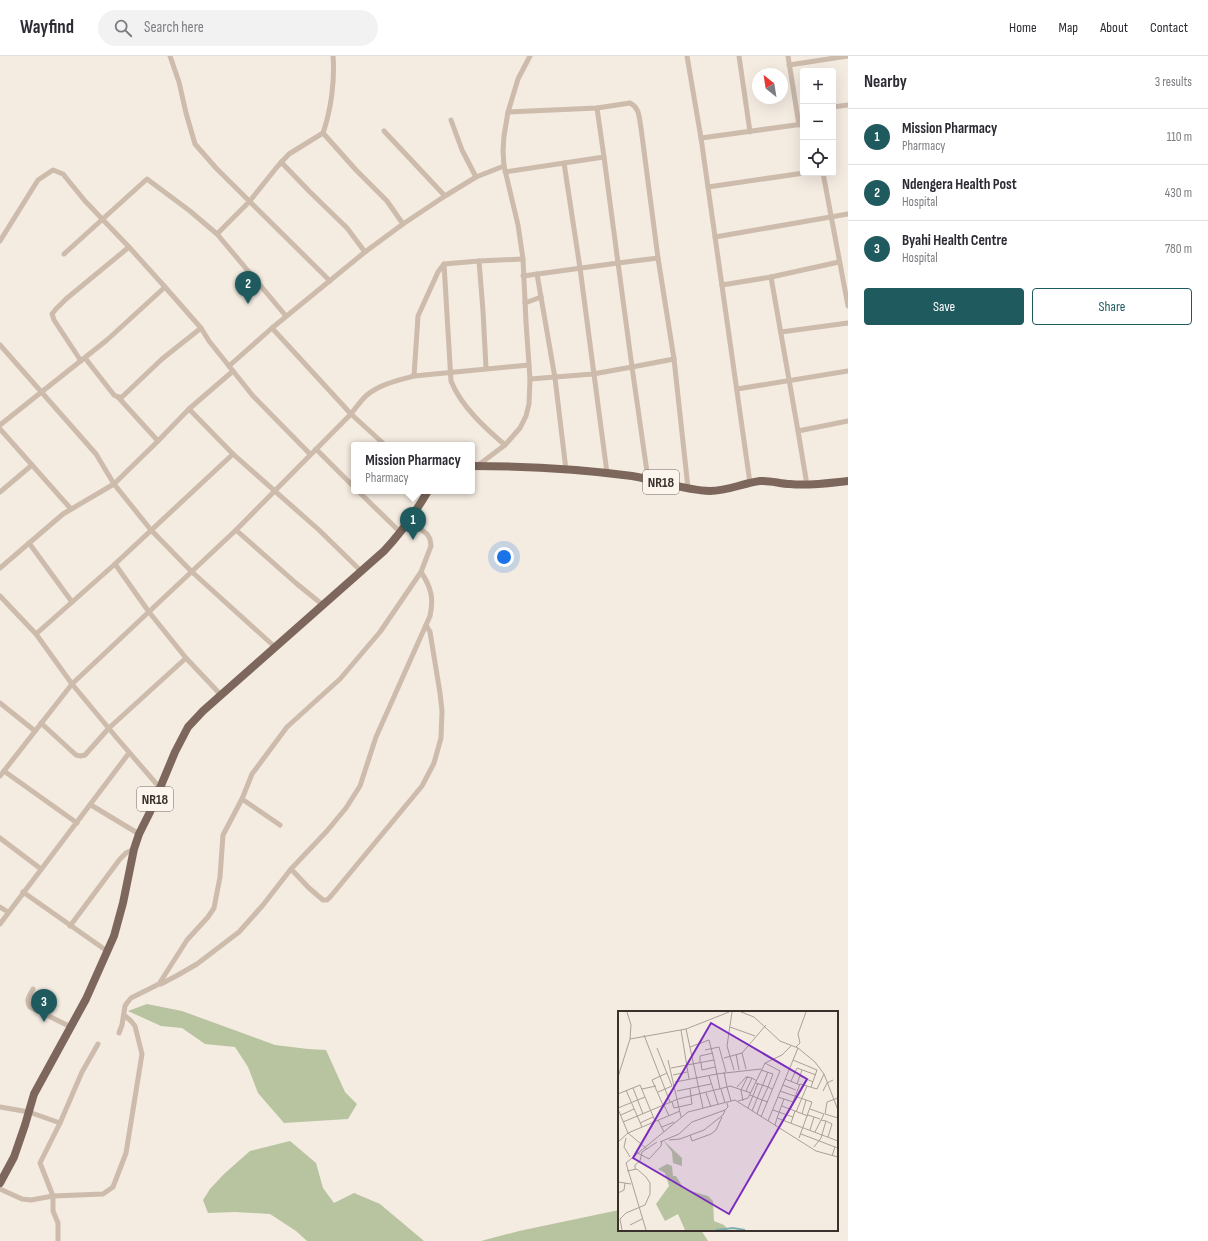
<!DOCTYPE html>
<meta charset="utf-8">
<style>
:root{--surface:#fff;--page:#f2f2f3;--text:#2b2b33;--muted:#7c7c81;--line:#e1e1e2;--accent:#1f5a5e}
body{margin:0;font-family:"Sofia Sans Condensed",sans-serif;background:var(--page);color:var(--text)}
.controls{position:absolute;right:12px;top:12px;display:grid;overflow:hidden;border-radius:4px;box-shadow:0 4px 16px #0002}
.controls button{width:36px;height:36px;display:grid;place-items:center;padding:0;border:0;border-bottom:1px solid var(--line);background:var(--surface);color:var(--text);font:20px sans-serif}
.compass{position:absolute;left:752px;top:12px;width:36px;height:36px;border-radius:50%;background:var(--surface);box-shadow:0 4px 16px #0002;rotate:330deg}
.you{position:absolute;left:504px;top:501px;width:14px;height:14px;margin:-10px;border:3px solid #fff;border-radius:50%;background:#1a73e8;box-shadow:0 0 0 6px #1a73e833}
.badge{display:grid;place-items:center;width:26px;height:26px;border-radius:50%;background:var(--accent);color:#fff;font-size:13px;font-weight:700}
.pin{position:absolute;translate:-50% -33px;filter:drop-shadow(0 1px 2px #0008)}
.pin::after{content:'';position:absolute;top:21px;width:14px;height:12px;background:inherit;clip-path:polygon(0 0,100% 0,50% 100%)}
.popup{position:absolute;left:351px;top:386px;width:124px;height:52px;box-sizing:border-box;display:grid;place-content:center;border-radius:4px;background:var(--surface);filter:drop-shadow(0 1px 3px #0005);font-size:13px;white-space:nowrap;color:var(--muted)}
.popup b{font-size:15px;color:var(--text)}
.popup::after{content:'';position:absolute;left:50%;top:100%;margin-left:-8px;border:8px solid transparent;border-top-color:var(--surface)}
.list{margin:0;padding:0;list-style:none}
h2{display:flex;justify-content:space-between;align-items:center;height:52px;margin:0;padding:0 16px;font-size:17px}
h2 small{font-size:13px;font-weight:400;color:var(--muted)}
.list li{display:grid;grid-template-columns:26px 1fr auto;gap:12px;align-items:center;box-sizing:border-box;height:56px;padding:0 16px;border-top:1px solid var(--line)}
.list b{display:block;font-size:15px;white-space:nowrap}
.list p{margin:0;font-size:13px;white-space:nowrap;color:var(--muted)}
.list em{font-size:13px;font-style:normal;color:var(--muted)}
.actions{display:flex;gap:8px;padding:12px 16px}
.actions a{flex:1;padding:9px 0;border:1px solid var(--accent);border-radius:4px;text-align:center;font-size:14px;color:var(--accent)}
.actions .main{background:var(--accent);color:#fff}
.icon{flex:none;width:22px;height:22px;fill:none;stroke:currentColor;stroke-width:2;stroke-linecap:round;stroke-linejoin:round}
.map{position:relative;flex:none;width:848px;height:1185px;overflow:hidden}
header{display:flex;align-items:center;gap:24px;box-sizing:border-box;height:56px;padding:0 20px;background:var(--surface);border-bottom:1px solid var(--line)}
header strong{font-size:19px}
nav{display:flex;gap:22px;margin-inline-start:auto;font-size:14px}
.search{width:280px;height:36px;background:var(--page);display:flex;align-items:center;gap:10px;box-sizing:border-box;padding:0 14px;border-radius:22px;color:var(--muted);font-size:15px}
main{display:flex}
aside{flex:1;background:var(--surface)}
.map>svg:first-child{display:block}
.green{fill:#b8c4a0}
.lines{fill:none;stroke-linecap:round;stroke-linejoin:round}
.street{stroke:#cdbbac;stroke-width:5}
.primary{stroke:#7d675c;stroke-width:8}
.labels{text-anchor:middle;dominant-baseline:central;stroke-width:3;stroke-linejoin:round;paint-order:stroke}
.shield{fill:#fbf5ee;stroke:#756b66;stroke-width:1}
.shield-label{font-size:14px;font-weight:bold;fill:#3b302b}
.inset-river{fill:none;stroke:#7fb0b2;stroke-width:2}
.inset-road{fill:none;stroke:#aaa098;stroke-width:1}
.view{fill:#7b2cbf;fill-opacity:0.15;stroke:#7b2cbf;stroke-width:2}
.inset-edge{fill:none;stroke:#3b302b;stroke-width:2}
</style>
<header>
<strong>Wayfind</strong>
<div class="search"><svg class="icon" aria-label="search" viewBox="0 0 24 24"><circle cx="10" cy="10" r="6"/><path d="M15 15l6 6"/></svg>Search here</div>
<nav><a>Home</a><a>Map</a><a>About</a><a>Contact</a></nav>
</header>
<main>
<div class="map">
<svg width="848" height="1185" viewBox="0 0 848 1185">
<rect width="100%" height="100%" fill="#f4ebe1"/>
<g class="green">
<path d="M147,948L182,955L275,989L308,993L326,994L345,1036L357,1048L348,1063L284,1067L258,1037L248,1011L235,991L205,988L182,972L161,970L128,955Z"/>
<path d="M290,1085L316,1107L323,1132L334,1147L354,1137L380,1148L424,1185H307L296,1175L270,1158L235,1156L208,1157L203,1144L210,1133L224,1118L250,1095Z"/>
<path d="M619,1154V1174H701L708,1185H481L519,1175Z"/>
</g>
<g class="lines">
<g class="street">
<path d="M170,0L179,26L186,57L195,88L216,112L330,225"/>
<path d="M687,0L701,82L750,427"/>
<path d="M739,0L750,76"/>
<path d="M788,0L799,69"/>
<path d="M789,9L848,0"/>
<path d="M833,51L848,49"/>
<path d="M597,52L604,101"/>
<path d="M508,56L597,52L630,47C640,52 639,62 641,72L658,202L674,303L688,432"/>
<path d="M451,64L462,94L476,121"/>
<path d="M384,75L445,140"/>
<path d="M323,77L356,114L387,145L403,168"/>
<path d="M701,82L803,68"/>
<path d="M281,106L310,136L347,172L365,196"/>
<path d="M564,107L580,212L607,417"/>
<path d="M505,116L604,101L618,207L658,202"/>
<path d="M823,117L848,250"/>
<path d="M708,131L804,117"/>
<path d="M217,178L249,146L277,111L289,98L323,77C331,54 335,24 333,0"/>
<path d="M715,181L848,158"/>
<path d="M0,185L38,124L53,114L63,118L85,145L129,191L165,231"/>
<path d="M64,198L147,123L190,155L217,178L286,260"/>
<path d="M444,208L451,325C461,350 485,372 505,389"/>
<path d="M537,218L555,322L566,414"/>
<path d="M523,220L618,207L632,311L593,318L530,323"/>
<path d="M771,221L798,375"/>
<path d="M722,229L771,221L839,206"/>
<path d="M525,247L541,241"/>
<path d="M781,276L848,267"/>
<path d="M0,289L96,398L114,428L151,474L191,515L275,591"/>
<path d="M85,302L114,339L118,341H122L162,303L201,272"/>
<path d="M81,305L54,264L52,258L56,253L66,243L129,191"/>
<path d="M229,310L272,272L365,196L403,168L445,140L476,121L504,110"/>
<path d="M486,312L483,255L479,205L523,203"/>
<path d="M414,320L418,260L438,216L444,208L479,205"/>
<path d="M737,333L848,315"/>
<path d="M118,341L158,385"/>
<path d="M189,353L233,398L319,474L361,515"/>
<path d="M0,369L107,284L165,231L201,272L209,285L253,340L310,398"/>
<path d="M0,373L71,453"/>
<path d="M385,389L351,358C356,352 361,344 367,339C380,328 399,324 414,320L529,309"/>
<path d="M316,393L354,431"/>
<path d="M477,410L505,389L520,372L526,360L529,348L530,323L526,266L523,203L518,169L504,110L503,95L504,80L508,56L518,23L530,0"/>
<path d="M648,423L632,311L674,303"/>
<path d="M807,429L798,375L848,365"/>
<path d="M358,435L401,477"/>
<path d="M0,436L32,409"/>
<path d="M236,474L297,528L323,549"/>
<path d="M29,487L72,546"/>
<path d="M0,512L63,458L114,428L158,385L189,353L233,315"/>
<path d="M0,540L36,578L72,628L116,681L160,732"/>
<path d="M36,578L115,508L233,398"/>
<path d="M186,602L221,639"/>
<path d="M0,647L35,675"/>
<path d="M41,667L76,699L81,700L85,699L109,672L186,602L149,556L115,508"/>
<path d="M4,715L77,767"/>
<path d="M0,720L72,628L236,474L351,358L272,272"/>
<path d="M242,743L280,769"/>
<path d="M91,749L139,778"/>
<path d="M0,782L41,813"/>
<path d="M291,813L309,832L323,844H327L331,840L422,730L434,707L441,682L442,655L440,637L430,576L426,569"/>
<path d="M23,836L107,895"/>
<path d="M0,851L8,856"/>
<path d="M0,868L129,697"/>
<path d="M70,870L120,803L126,797L134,793"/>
<path d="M161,928L178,919L197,908L239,876L263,849L291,813L327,775L346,752L360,730L376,681L430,560C434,542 431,531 421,516"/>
<path d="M33,933C30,939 25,944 30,951L71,971"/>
<path d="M119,977L122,969L125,950L127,947L131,942L159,928L187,884L208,861L214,852L220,821L223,779L242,743L252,718L287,671L340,623L380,576L421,516L431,490L430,483L427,478L409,464"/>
<path d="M0,1051L29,1056L60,1067"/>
<path d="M0,1133L22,1143L31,1144L53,1140L103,1138L113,1131L126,1097L142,998L135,970L131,965L124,959"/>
<path d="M58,1185V1167L53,1155V1140L40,1107L60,1067L82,1016L98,988"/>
</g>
<g class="primary">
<path d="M472,410C525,410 580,413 632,420C657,424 685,434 710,435C728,435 743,427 760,425C771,424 780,428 790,428C809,430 829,427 848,425"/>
<path d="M0,1127L14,1101L25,1069L34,1038L86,943L114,880L123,847L134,793L139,778L150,756L175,696L188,671L203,655L221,639L384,495C401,477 415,457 428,435"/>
</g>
</g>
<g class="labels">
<g class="shield">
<rect x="643" y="414" width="36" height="24" rx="3"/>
<rect x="137" y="731" width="36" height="24" rx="3"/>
</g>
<g class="shield-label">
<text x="661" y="426">NR18</text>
<text x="155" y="743">NR18</text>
</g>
</g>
<g transform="translate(618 955)">
<rect width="220" height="220" fill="#f4ebe1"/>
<path d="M45,129L64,147V155L55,152L54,141ZM49,153L54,155L55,165H58L66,178L90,185L95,190L96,210L106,214L110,219H67L60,203L47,210L38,193L51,175L47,162L40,158Z" fill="#b8c4a0"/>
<path class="inset-river" d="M98,219L115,217L127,219"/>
<path class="inset-road" d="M114,1L109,35L116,59M123,1L136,6L162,30L180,37L197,51L206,63L220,99M112,16L137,25M68,18L85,97M63,19L71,68M26,24L52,91M12,28L68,18L111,1M72,36L91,29L96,49M178,36L182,32L180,23L188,1M39,37L54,75M87,39L101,36L108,61M124,42L128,58M118,43L121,59M106,47L124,42L148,14M50,49L63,106M175,49L199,59M82,52V45L95,42M83,52L84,59L97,56M53,57L96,49L102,78M143,59L155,63L150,76L154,78M98,63L143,58M55,64L69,61M91,65L100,93M182,65L195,71M0,66L12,28L13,14L9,1M167,68L182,74M173,70L179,57L198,64M57,71L99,63M179,73L184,59M165,74L178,79M119,76L128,66L134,67M193,76L199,59M15,77L25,103M24,78L38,75M103,78L107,92M8,79L24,116M59,80L93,73M128,80L134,67L139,70M162,80L194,91L181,127M205,80L209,72L215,69M40,81L54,75M88,82L93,96M0,83L22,74L37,110M132,84L144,89L150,76L138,72M160,86L175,91M113,90L109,76L112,75L133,82M120,90L130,87L147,52L164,44L174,34M125,90L123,79L130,65M54,91L56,97L74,93L72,78M45,94L34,69L49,62M46,94L51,105M164,95L190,105M0,97L27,86M130,97L140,72M0,98L10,122L29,138M192,98L206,103L197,121M155,99L175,106M172,99L182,73L199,78L206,63M134,100L150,61M178,101L189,75M139,103L144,89L150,91M184,103L188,89M207,103L209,91L220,87M207,103L220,107M3,104L16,98M190,104L202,108M143,106L162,60L147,52M159,107L166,88M40,109L46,121M150,110L180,37M208,110L214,113L210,126M5,111L60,88L109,76L106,61M22,112L35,106M173,112L177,100M157,114L159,107L220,130M44,116L56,111M192,119L196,106M183,123L217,136M72,124L74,130L93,123L98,119L104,106M8,127L6,136L12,146M51,129L62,128L86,119L105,104L107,99M0,131L10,122L62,100M42,131L61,123L74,111L107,99L110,96L109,92M196,136L203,127L208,110L203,109M18,141L31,148L43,135L44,130M214,145L217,136L220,137M17,158V154L22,150L24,141L39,131M0,171L13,173M0,182L6,179L7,172M12,214L24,208M4,219L2,208L8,202L27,194L32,183V172L28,166L19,158L9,160M28,219L8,152L70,101L117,89L198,140L220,146"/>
<path class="view" d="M93,12L189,68L111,203L15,147Z"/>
<rect width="220" height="220" class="inset-edge"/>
</g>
</svg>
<div class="controls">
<button>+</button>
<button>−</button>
<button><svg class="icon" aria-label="locate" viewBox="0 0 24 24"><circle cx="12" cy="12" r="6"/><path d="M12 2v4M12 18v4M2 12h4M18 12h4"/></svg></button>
</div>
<svg class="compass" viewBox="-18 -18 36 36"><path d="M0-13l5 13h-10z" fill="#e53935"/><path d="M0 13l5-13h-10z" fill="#7c7c81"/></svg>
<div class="you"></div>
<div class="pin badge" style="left:413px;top:484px">1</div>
<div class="popup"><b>Mission Pharmacy</b>Pharmacy</div>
<div class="pin badge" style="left:248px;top:248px">2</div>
<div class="pin badge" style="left:44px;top:966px">3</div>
</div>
<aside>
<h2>Nearby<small>3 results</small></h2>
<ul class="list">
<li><span class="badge">1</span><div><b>Mission Pharmacy</b><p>Pharmacy</p></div><em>110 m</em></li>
<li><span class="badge">2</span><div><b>Ndengera Health Post</b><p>Hospital</p></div><em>430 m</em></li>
<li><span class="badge">3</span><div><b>Byahi Health Centre</b><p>Hospital</p></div><em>780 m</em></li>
</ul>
<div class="actions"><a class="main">Save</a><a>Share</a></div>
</aside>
</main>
